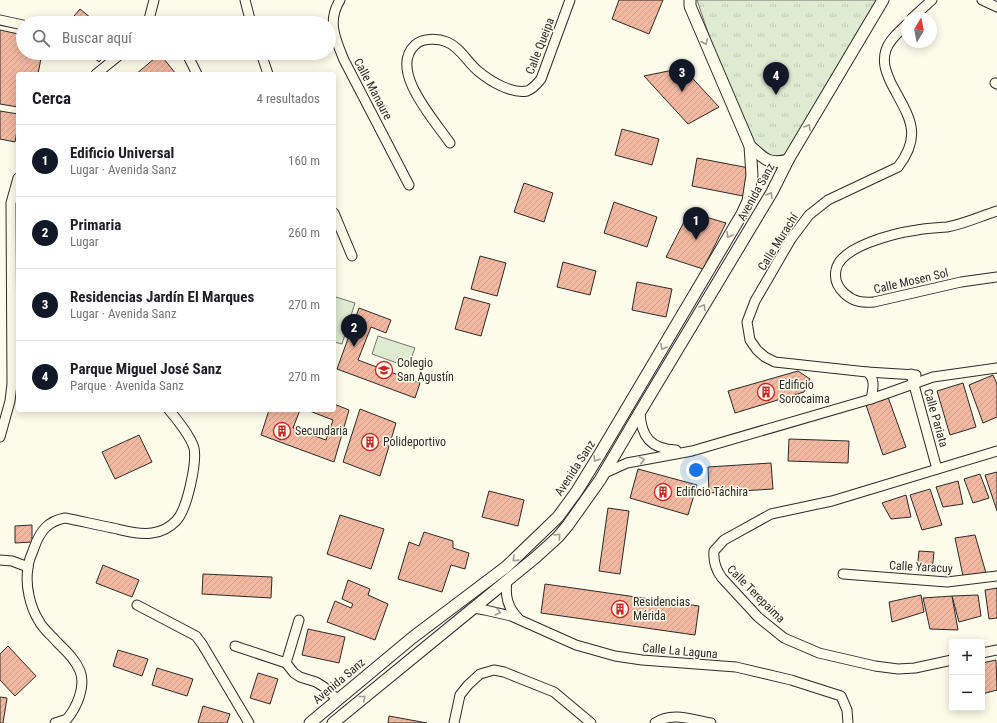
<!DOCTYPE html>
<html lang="es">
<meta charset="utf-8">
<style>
:root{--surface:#fff;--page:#f6f6f6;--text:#202124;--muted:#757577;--line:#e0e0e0;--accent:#111827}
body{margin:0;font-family:"Roboto Condensed",sans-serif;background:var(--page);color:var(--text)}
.controls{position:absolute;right:12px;bottom:12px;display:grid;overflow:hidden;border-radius:4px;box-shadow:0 2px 10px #0003}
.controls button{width:36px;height:36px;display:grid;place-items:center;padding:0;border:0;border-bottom:1px solid var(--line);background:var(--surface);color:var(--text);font:20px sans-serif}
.compass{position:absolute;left:901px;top:12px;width:36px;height:36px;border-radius:50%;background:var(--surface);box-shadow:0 2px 10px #0003;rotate:10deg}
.you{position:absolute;left:696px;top:470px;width:14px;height:14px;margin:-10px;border:3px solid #fff;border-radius:50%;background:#1a73e8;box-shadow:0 0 0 6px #1a73e833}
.badge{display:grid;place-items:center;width:26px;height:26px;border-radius:50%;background:var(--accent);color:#fff;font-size:13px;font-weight:700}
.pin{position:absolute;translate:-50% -33px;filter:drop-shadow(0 1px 2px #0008)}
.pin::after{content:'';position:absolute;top:21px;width:14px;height:12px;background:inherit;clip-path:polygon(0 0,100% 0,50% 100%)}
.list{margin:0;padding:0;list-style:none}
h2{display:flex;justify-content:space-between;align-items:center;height:52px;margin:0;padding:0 16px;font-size:17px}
h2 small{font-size:13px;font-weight:400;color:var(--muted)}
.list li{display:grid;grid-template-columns:26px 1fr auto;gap:12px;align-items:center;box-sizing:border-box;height:72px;padding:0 16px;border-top:1px solid var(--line)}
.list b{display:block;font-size:15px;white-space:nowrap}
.list p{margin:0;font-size:13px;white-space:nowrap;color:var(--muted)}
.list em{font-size:13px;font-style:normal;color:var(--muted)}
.icon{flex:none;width:22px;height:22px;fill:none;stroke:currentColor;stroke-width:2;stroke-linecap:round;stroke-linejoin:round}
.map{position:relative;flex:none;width:997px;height:723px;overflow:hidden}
.search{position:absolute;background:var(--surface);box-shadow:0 2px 10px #0003;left:16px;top:16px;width:320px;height:44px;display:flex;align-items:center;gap:10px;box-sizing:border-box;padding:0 14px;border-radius:22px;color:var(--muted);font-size:15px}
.panel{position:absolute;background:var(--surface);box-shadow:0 2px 10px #0003;left:16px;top:72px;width:320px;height:340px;border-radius:4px}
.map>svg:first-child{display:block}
.grass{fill:#deebd1;stroke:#74746e}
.park{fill:url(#park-tufts);stroke:#74746e}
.building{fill:url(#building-hatch);stroke:#2b2b2b}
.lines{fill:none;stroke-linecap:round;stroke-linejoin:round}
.minor-casing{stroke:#2b2b2b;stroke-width:11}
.tertiary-casing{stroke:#2b2b2b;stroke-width:13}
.minor{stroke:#fdfbea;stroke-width:9}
.tertiary{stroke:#fdfbea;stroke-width:11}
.oneway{stroke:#9e9d94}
.labels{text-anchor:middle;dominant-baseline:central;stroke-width:3;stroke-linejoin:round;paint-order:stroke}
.street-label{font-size:12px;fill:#2b2b2b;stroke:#fdfbea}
.poi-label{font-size:12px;fill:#2b2b2b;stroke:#fdfbea;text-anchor:start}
</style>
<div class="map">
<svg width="997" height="723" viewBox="0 0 997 723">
<defs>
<pattern id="park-tufts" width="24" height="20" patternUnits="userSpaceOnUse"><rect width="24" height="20" fill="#deebd1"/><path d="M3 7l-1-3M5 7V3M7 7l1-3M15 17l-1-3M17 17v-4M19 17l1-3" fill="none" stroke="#bfcab4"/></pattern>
<pattern id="building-hatch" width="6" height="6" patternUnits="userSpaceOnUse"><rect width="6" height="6" fill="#f2b8a0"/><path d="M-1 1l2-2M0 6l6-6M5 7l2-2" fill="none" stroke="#d09e8a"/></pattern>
</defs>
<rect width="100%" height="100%" fill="#fdfbea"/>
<g class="grass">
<path d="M336,297L355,303L342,344L334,342V303Z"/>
<path d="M378,336L415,348L408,367L372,354Z"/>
</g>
<path class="park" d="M697,0H877L787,157L780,161L757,149L719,65Z"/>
<g class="building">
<path d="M619,0H663L649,34L612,19Z"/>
<path d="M80,9L97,23H68Z"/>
<path d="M0,30L23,35V53H42L38,74H18V107L0,104Z"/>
<path d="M88,53H107L99,62Z"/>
<path d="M160,54L176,74H136Z"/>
<path d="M683,68L719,107L688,124L644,76Z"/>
<path d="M0,111L18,114V126L15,142L0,139Z"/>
<path d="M622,129L659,139L652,165L615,155Z"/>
<path d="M697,158L749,168L743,196L692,186Z"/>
<path d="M524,183L553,193L544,222L514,212Z"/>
<path d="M614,202L657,217L647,247L604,233Z"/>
<path d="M689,212L726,223L703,269L666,257Z"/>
<path d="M480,256L506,263L497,296L471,289Z"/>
<path d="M563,262L596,271L590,295L557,287Z"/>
<path d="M637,282L672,289L666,317L632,310Z"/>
<path d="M464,297L490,304L481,336L455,329Z"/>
<path d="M359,308L391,320L386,333L371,327L358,360L420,383L415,398L337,369Z"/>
<path d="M798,371L810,379L804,392L735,413L728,391Z"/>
<path d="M993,375L997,384V417L983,423L969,385Z"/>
<path d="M963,383L976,427L950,435L937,391Z"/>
<path d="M888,397L906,447L883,455L866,405Z"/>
<path d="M334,404L349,410L334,462L261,435L269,410H300L293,428L326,440L333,420L307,410H334Z"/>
<path d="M360,409L396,423L380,476L343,462Z"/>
<path d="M139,435L152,462L115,479L102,452Z"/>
<path d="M789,439L849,441L848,463L788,461Z"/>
<path d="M771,463L773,489L709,493L708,467Z"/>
<path d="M638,469L697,485L688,515L630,498Z"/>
<path d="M997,472V511L985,475Z"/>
<path d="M980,474L989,498L973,503L964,479Z"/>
<path d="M958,481L963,504L943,507L936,487Z"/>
<path d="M930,489L942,525L922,530L910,495Z"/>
<path d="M489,491L524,500L518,526L482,517Z"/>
<path d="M906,495L911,517L891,519L882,503Z"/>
<path d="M608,508L629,511L620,574L599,571Z"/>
<path d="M340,515L384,529L371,569L327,554Z"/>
<path d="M32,525V542L15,543V526Z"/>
<path d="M424,532L453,541V548L469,553L465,569L451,565L442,592L398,579L409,542L419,546Z"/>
<path d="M975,535L986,573L963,576L955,538Z"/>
<path d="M919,551L934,552L932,571L917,570Z"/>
<path d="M103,565L139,580L132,597L96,583Z"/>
<path d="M203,574L272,577L271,598L202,594Z"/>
<path d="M348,580L370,589L368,595L388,604L375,640L327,622L335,601L351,608L353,604L342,599Z"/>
<path d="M545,584L699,606L695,635L541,613Z"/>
<path d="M997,588V618L989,619L985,590Z"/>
<path d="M921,595L924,612L892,622L889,602Z"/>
<path d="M978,595L981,616L959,622L952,596Z"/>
<path d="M952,596L958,630L930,629L923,598Z"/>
<path d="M308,629L345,637L339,663L302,655Z"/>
<path d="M8,646L36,676L15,696L0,680V654Z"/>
<path d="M118,650L148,659L142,676L113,666Z"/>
<path d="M996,660L997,690L982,694V663Z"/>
<path d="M157,668L193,679L187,696L152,685Z"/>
<path d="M258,673L278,679L270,704L250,698Z"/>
<path d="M0,697L7,698L3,723H0Z"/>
<path d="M203,706L230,714L227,723H198Z"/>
<path d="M389,716L427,723H388Z"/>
</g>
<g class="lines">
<g class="minor-casing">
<g id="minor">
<path d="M245,0L251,23"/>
<path d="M340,0C327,21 335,38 344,60L409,185"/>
<path d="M982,0L997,7"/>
<path d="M912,18L932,0"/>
<path d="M0,20L23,25"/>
<path d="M148,23L154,0"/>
<path d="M184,53L188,56L197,74"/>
<path d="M261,53L268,74"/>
<path d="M96,74L122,53"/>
<path d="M995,83L997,84"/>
<path d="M450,143C435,121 388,70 415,45C422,38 437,38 447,42C460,47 467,62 478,71C490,81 511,94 527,91C533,89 537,84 541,79L570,0"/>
<path d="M997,211C981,216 964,224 947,227C937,228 927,228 917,230C896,233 840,246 836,270C834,280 838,288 845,294C854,302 863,303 874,302L961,282L997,277"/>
<path d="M334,213L352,256"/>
<path d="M867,372L916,375"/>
<path d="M911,374L937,469"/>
<path d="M871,399C873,389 876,379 867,372L775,362L765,357L757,350L750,340L747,322L755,301L791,239L809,215L828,200L898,167C924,133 908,116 891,83C886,72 882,62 886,50C889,40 900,31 907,24"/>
<path d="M640,412C641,437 651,449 676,450"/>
<path d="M0,437L10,401L12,384L11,203L18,178"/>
<path d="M605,473L627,463L692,451L871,399L933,377L997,368"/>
<path d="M0,560L12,561L28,567"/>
<path d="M843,574L947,582L997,576"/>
<path d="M507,580C505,595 507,607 518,618"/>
<path d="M137,605L196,636L202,644L249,723"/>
<path d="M474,608L485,610L511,616L576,645L615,656L642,660L736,667L791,680L841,696L847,710L848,723"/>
<path d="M235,646L286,663L294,673L300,677L316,682L324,687L338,700"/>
<path d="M982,653L997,650"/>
<path d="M952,660L915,668L898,669L875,666L819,653L784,638L758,617L722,578C716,570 713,562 714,551L724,540L771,514L832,501L997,451"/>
<path d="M286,663L299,620"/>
<path d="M55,723L67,719C77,707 86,686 80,671C75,659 66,651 57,642C51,635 43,629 39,621C30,607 25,585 28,568C28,561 32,554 34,548C40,531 48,521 65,518C81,521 97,525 113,528C126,531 139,535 152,533C161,532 169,528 176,521C187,510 197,463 194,448C191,437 176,418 169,410"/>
<path d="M454,723L460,695L468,685L480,674L494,670L504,672L554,692L591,723"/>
<path d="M655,723C672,711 693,720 711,723"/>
</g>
</g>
<g class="tertiary-casing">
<g id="tertiary">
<path d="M750,146C764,159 769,165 788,160"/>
<path d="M310,723L412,638L506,567L558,517L577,491L601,452L742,214L748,201L752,175L750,146L690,6V0"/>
<path d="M333,723L536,557L558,537L568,525L600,480L640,412L772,192L788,160L883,0"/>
</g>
</g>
<use href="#minor" class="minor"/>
<use href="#tertiary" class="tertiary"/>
</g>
<defs><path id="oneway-chevron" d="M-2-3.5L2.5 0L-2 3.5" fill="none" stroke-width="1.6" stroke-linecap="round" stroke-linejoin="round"/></defs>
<g class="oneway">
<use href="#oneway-chevron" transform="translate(705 42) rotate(67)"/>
<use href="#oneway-chevron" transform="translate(808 127) rotate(-59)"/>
<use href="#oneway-chevron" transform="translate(770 195) rotate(-60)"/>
<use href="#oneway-chevron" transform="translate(729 235) rotate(121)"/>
<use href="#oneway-chevron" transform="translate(703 307) rotate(-59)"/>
<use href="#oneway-chevron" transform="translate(663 347) rotate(120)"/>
<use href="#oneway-chevron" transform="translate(596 459) rotate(122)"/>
<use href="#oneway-chevron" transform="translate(642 460) rotate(-11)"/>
<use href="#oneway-chevron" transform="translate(558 536) rotate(-47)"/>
<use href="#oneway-chevron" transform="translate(515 559) rotate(136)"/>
<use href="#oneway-chevron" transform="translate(498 612) rotate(13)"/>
<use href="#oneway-chevron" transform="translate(363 698) rotate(-39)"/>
</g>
<defs>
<g id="school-ring" transform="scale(0.9)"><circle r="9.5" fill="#fdfbea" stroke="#c62828" stroke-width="1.5"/><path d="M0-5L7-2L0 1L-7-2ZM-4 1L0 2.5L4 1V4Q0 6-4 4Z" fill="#c62828"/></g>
<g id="building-ring" transform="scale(0.9)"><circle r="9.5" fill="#fdfbea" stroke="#c62828" stroke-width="1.5"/><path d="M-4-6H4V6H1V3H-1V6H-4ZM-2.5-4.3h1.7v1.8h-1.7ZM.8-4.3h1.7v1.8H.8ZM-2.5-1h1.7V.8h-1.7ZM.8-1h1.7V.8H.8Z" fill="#c62828"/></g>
</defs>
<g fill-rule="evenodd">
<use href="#school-ring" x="384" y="370"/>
<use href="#building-ring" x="766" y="392"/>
<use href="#building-ring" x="282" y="431"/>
<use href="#building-ring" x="370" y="442"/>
<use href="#building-ring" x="663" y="492"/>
<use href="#building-ring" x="620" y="609"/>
</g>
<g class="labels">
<g class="street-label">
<text transform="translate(540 46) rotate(-69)">Calle Queipa</text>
<text transform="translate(373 89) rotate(62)">Calle Manaure</text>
<text transform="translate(756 192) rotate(-61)">Avenida Sanz</text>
<text transform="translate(778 242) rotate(-58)">Calle Murachí</text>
<text transform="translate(911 281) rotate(-13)">Calle Mosen Sol</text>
<text transform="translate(936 418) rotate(74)">Calle Pariata</text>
<text transform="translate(575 468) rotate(-57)">Avenida Sanz</text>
<text transform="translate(921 567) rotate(3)">Calle Yaracuy</text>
<text transform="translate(756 594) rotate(45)">Calle Terepaima</text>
<text transform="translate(680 651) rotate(5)">Calle La Laguna</text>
<text transform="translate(339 681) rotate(-40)">Avenida Sanz</text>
</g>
<g class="poi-label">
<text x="397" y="363">Colegio<tspan x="397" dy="14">San Agustín</tspan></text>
<text x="779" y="385">Edificio<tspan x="779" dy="14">Sorocaima</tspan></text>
<text x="295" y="431">Secundaria</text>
<text x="383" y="442">Polideportivo</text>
<text x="676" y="492">Edificio Táchira</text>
<text x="633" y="602">Residencias<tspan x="633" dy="14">Mérida</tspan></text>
</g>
</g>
</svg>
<div class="controls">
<button>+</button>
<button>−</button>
</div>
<svg class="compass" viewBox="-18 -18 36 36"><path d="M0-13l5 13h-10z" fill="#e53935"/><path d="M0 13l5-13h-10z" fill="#757577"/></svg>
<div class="you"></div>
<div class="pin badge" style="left:696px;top:240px">1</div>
<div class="pin badge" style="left:354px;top:347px">2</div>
<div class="pin badge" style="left:682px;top:92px">3</div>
<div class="pin badge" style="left:776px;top:95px">4</div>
<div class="search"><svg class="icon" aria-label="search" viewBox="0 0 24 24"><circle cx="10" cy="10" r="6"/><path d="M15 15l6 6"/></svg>Buscar aquí</div>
<section class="panel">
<h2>Cerca<small>4 resultados</small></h2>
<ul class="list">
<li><span class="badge">1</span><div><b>Edificio Universal</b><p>Lugar · Avenida Sanz</p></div><em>160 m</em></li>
<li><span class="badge">2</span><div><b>Primaria</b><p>Lugar</p></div><em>260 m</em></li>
<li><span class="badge">3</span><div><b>Residencias Jardín El Marques</b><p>Lugar · Avenida Sanz</p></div><em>270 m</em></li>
<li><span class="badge">4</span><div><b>Parque Miguel José Sanz</b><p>Parque · Avenida Sanz</p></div><em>270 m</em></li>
</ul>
</section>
</div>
